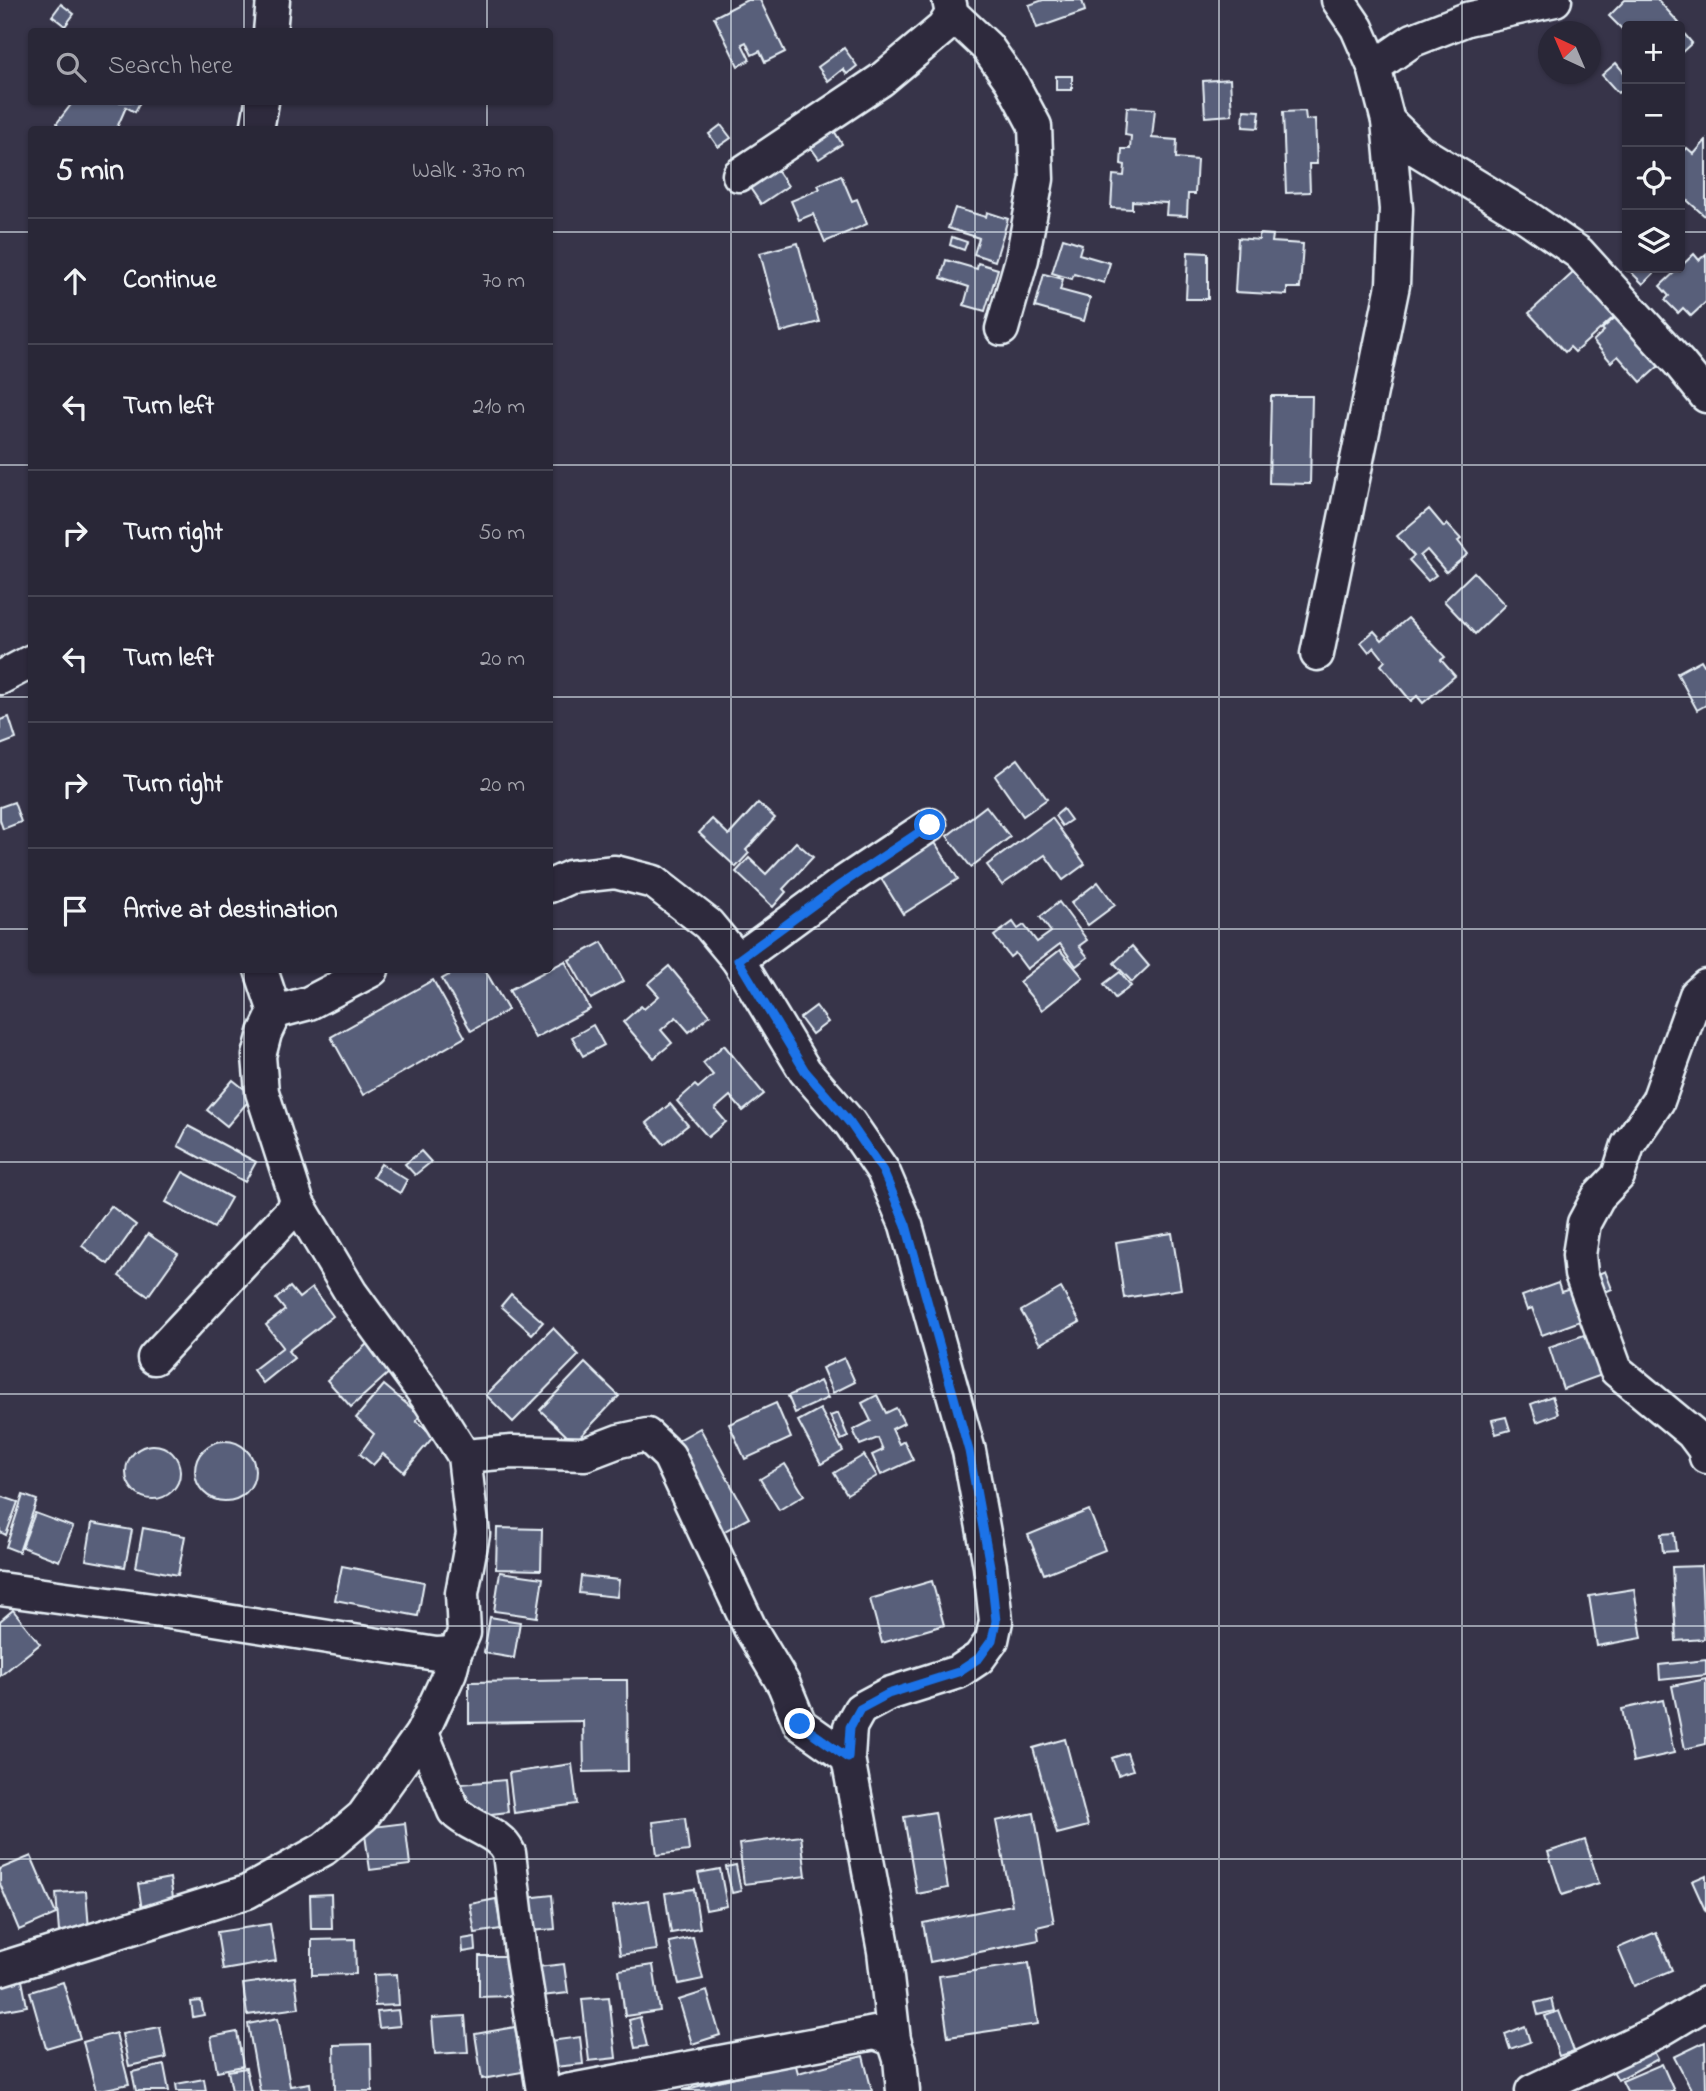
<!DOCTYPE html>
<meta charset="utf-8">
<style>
:root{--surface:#292737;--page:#312f3f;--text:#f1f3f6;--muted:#a5a5ad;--line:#454452}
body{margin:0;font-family:"Indie Flower",sans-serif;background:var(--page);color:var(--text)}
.controls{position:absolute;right:21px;top:21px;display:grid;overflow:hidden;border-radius:7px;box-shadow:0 2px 5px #0004}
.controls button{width:63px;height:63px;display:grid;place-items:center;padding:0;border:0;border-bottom:2px solid var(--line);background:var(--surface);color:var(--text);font:35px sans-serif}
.compass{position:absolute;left:1538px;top:21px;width:63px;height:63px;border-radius:50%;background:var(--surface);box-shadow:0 2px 5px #0004;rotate:316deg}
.stop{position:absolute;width:21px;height:21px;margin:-16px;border:5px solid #1a73e8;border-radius:50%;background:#fff}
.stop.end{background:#1a73e8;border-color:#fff;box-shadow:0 2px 7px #0008}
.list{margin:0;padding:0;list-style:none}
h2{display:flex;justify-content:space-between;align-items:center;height:91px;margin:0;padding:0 28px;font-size:30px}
h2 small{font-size:23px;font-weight:400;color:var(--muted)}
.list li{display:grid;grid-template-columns:46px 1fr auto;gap:21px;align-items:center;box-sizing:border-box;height:126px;padding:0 28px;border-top:2px solid var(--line)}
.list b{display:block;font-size:26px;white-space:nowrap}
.list em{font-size:23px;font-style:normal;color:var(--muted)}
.icon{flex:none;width:38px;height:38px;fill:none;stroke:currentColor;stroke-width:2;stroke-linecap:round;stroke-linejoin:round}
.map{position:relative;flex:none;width:1706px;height:2091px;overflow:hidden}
.search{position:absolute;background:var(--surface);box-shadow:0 2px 5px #0004;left:28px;top:28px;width:525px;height:77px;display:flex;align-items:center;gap:18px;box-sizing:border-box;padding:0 24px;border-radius:7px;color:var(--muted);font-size:26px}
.panel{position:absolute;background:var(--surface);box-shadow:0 2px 5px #0004;left:28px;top:126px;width:525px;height:847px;border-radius:7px}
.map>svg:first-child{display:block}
.building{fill:#595e7a;stroke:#e8f1f8;stroke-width:2}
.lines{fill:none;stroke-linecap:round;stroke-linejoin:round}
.minor-casing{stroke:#e8f1f8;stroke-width:37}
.minor{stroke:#2f2a3d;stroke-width:32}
.route{stroke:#1a73e8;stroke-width:9}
.grid{fill:none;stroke:#e8f1f8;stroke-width:2;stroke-opacity:0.55}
</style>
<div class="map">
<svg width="1706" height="2091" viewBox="0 0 1706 2091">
<rect width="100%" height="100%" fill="#373449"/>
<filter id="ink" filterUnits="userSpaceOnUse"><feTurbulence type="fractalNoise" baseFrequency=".0143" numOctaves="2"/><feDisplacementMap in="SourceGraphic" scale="14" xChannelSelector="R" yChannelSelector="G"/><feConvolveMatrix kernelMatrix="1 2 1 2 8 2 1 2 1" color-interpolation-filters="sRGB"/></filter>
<g filter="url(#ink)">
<g class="building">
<path d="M747,0H760L785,52L765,62L760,51L752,55L746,42L742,44L750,60L738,66L714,17Z"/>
<path d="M1043,0H1082L1085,11L1037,28L1029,5Z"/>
<path d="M1625,0H1658L1679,23L1676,26H1627V34L1609,16Z"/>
<path d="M61,4L74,14L65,26L52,16Z"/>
<path d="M1681,30L1692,43L1680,54V31Z"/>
<path d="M844,48L857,66L847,74L843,69L828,81L818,67Z"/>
<path d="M1616,63L1627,76V86L1618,93L1602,75Z"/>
<rect x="1056" y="76" width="16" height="14"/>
<path d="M1230,79L1232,115L1205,117L1203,81Z"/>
<path d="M73,102H140L135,112L126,107L116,130H58L57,123Z"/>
<path d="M1127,107L1155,109L1152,138L1177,140L1176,158L1197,160L1195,194H1188L1187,216L1166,215L1167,203L1132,201V209L1111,208L1113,175L1124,176L1125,165L1121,164L1122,149H1130L1131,136L1125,135Z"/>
<path d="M1244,110L1260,111L1258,128L1243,127Z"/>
<path d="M1305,111L1306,120L1315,119L1317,164H1309L1310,192L1286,193L1283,112Z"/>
<path d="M721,125L731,138L718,147L709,134Z"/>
<path d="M833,129L842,144L819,159L809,145Z"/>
<path d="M1706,140V217L1680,194V156L1687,148L1694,154Z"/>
<path d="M777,170L788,186L761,204L750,188Z"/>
<path d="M841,175L852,201L857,199L867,224L825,242L813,214L799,220L791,201L820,189L818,185Z"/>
<path d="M955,208L986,217L987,212L1008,219L995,261L974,254L979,238L948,228Z"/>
<path d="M1259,234L1273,235L1272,242L1303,244L1300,288H1287V295L1235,292L1238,238L1259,240Z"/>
<path d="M952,237L967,242L964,250L950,245Z"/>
<path d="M1063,238L1082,244L1079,254L1110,263L1104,283L1074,274L1072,279L1052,273Z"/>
<path d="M798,243L819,322L781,332L760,253Z"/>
<path d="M1188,252L1208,253V299H1186Z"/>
<path d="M1694,254L1699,260L1706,254V302L1691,316L1683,308L1678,313L1665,300L1669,296L1660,286Z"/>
<path d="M946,260L977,269L978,263L998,269L985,311L964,305L969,287L941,278Z"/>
<path d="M1633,268H1657L1658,269L1643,284L1630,271Z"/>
<path d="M1575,271L1615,316L1575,352L1570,347L1565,352L1529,313Z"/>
<path d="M1044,274L1063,279L1060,290L1090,298L1084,321L1035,307Z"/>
<path d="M1617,316L1660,365L1641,382L1618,356L1611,362L1593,341L1604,331L1602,329Z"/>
<path d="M1271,396H1312L1310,484L1269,483Z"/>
<path d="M1429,509L1444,527L1447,524L1461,539L1458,541L1468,554L1446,572L1427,550L1420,556L1436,575L1428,581L1409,560L1414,556L1397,536Z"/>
<path d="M1474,572L1505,605L1475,634L1444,601Z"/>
<path d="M1408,618L1445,657L1441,660L1455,676L1423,703L1417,696L1411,701L1381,665L1385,661L1374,647L1369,652L1361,642L1374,631L1382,640Z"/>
<path d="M1701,660L1704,665L1706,664V705L1697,710L1677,673Z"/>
<path d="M9,717L16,739L0,745V720Z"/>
<path d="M1018,759L1047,799L1023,816L995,776Z"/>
<path d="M14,802L21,822L3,829L0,820V807Z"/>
<path d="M758,803L775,818L746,850L749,853L736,867L699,833L712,819L729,835Z"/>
<path d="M986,806L1010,837L971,867L947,836Z"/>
<path d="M1063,809L1071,820L1062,826L1055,816Z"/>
<path d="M1052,818L1085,864L1063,880L1045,855L1002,885L987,865Z"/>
<path d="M934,841L958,879L903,914L879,875Z"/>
<path d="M796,842L813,857L783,889L786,892L773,907L736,872L749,858L766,874Z"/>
<path d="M1098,882L1115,905L1088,925L1071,903Z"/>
<path d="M1059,902L1087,940L1079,946L1088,957L1076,966L1060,944L1027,969L1015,953L1010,957L994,936L1013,922L1018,929L1024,925L1037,942L1051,932L1040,917Z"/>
<path d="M602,942L624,981L591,999L569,960Z"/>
<path d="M1132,946L1149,966L1132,982L1114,963Z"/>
<path d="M1060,950L1083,977L1042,1010L1019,982Z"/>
<path d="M565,961L590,1009L535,1038L509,990Z"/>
<path d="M669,966L710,1015L689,1032L676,1017L661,1030L672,1043L654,1058L623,1022L641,1006L644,1009L659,996L648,984Z"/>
<path d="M458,970H485L508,1010L471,1031L442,979Z"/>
<path d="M1120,972L1131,986L1115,998L1104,984Z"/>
<path d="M433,980L465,1037L363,1095L331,1037Z"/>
<path d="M816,1006L828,1022L812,1034L800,1018Z"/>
<path d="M593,1025L604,1045L583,1056L572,1037Z"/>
<path d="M724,1045L764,1094L743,1111L730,1096L715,1109L726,1122L708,1137L677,1101L695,1085L698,1088L713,1075L703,1063Z"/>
<path d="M233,1080L253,1096L227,1126L207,1110Z"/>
<path d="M670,1104L688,1125L664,1144L647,1123Z"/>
<path d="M188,1126L256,1162L245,1182L178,1146Z"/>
<path d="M421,1151L431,1162L415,1175L405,1164Z"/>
<path d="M381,1164L407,1180L400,1193L373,1177Z"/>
<path d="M183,1172L231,1198L214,1228L166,1202Z"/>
<path d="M111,1206L136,1225L108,1264L82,1246Z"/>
<path d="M1172,1233L1181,1289L1124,1298L1116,1242Z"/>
<path d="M148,1234L178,1254L148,1296L119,1276Z"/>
<path d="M1605,1271L1612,1289L1601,1294L1594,1276Z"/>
<path d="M1558,1283L1561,1292L1576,1287L1583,1320L1542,1335L1532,1308L1527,1310L1522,1296Z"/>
<path d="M290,1287L299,1298L312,1288L333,1316L288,1351L294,1358L263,1383L253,1370L283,1347L266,1325L285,1310L276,1299Z"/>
<path d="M1061,1288L1080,1322L1040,1344L1021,1311Z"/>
<path d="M511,1294L543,1322L532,1334L501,1306Z"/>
<path d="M553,1328L579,1355L513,1422L486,1395Z"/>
<path d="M1596,1331L1610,1372L1563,1389L1549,1347Z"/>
<path d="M367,1344L391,1371L351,1407L327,1380Z"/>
<path d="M844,1358L855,1382L833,1393L822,1368Z"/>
<path d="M585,1363L619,1396L574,1443L540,1410Z"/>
<path d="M820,1381L828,1398L795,1413L788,1396Z"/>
<path d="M384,1385L420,1415L416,1421L434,1436L404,1472L383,1454L373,1465L360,1454L374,1434L356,1418Z"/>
<path d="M877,1395L886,1413L896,1408L904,1423L892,1429L899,1444L904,1441L913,1460L881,1475L872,1455L883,1450L878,1438L860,1445L853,1430L871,1421L862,1403Z"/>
<path d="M1552,1396L1558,1414L1537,1422L1531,1404Z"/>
<path d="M776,1403L791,1438L745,1459L729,1424Z"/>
<path d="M820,1409L843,1451L821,1464L798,1421Z"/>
<path d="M838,1413L848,1437L841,1440L830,1416Z"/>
<path d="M1506,1417L1510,1430L1496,1434L1492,1420Z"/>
<path d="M700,1428L749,1518L721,1533L672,1444Z"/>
<circle cx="225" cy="1471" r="30"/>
<circle cx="153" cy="1472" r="27"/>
<path d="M864,1455L877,1476L847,1494L834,1473Z"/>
<path d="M785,1464L804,1495L779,1510L760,1479Z"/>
<path d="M23,1495L37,1500L19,1552L6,1547Z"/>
<path d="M0,1496L18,1502L6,1535L0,1532Z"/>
<path d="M1089,1510L1105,1550L1044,1574L1028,1535Z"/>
<path d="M35,1513L73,1527L59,1561L22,1547Z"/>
<path d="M92,1523L132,1530L125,1567L86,1560Z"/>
<path d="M143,1528L185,1536L178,1575L136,1567Z"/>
<path d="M497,1528L542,1529L541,1570L496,1569Z"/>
<path d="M1674,1533L1676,1551L1663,1552L1661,1534Z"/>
<path d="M342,1566L424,1582L418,1616L335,1600Z"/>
<path d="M1701,1566L1704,1639L1676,1641L1672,1567Z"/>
<path d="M500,1572L543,1578L537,1617L494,1611Z"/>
<path d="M581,1576L619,1580L617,1597L579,1593Z"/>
<path d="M932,1581L944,1625L882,1643L870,1599Z"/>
<path d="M1634,1589L1642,1638L1597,1646L1589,1596Z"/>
<path d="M13,1610L40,1644L0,1676V1621Z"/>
<path d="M490,1617L520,1622L514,1658L484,1653Z"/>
<path d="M1706,1660V1675L1660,1680L1659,1665Z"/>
<path d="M1706,1679V1744L1685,1749L1672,1686Z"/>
<path d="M591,1680H627L628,1771L584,1772L583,1721L469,1723V1682Z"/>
<path d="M1663,1700L1674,1753L1633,1762L1622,1709Z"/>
<path d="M1065,1739L1088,1826L1057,1834L1033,1748Z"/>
<path d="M1127,1753L1133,1770L1118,1775L1112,1758Z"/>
<path d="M572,1764L577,1804L514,1813L509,1773Z"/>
<path d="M505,1780L508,1812L465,1817L461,1784Z"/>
<path d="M935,1812L948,1888L917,1894L904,1817Z"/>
<path d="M1034,1813L1054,1923L1037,1927L1039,1940L930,1962L923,1923L1012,1905L996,1821Z"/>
<path d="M685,1818L689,1851L657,1855L653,1822Z"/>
<path d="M405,1823L410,1865L370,1870L364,1828Z"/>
<path d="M801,1836L806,1876L744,1884L739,1844Z"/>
<path d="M1585,1840L1599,1883L1562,1895L1548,1852Z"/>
<path d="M31,1856L56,1914L19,1930L0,1884V1869Z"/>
<path d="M736,1865L741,1891L732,1893L726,1867Z"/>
<path d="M720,1869L727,1906L706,1910L698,1873Z"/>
<path d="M1706,1875V1912L1692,1881Z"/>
<path d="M170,1878L174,1904L142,1910L138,1884Z"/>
<path d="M694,1889L700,1928L671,1933L665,1893Z"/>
<path d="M86,1891L89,1929L59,1932L56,1893Z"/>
<path d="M331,1894L332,1929H311L310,1895Z"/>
<path d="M552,1895L555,1929L530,1931L527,1898Z"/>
<path d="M496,1899L501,1929L475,1933L470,1904Z"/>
<path d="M649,1900L657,1950L620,1955L613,1906Z"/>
<path d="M270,1924L276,1961L223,1970L217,1932Z"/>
<path d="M1656,1932L1672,1970L1634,1986L1618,1948Z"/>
<path d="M475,1937L476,1950L463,1952L462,1939Z"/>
<path d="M693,1937L703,1979L679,1984L669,1942Z"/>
<path d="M355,1939L356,1974L312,1975V1940Z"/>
<path d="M479,1956H510V1996L479,1997Z"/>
<path d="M1029,1963L1038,2024L948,2037L939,1976Z"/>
<path d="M564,1964L568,1993L533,1997L529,1968Z"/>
<path d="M653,1965L660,2011L625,2016L619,1970Z"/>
<path d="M20,1970L27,2006L0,2011V1975Z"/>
<path d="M397,1974L399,2005L375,2006L374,1975Z"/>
<path d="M295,1977L299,2008L247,2015L243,1984Z"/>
<path d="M63,1982L80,2038L46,2048L30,1992Z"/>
<path d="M707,1991L720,2035L692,2044L679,2000Z"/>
<path d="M609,1997L616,2058L589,2061L582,1999Z"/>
<path d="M1551,1999L1554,2011L1538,2015L1535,2003Z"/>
<path d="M201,2001L204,2015L193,2017L191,2002Z"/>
<path d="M398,2010L400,2026L379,2028L377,2012Z"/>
<path d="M1559,2011L1574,2051L1559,2056L1545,2016Z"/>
<path d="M465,2016L468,2052L435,2054L432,2018Z"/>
<path d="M640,2017L647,2046L635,2048L629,2020Z"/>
<path d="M278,2018L290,2086L310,2083L311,2091H260L248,2024Z"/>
<path d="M1525,2026L1530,2042L1510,2049L1505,2034Z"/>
<path d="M160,2027L166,2058L129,2066L122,2034Z"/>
<path d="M515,2027L522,2072L482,2079L475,2034Z"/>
<path d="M237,2032L243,2066L217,2071L211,2037Z"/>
<path d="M116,2033L129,2084L96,2091L83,2042Z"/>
<path d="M580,2037L583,2064L545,2068L542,2042Z"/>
<path d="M1705,2042L1706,2091H1692L1674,2057Z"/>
<path d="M371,2044L372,2091H335L334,2045Z"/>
<path d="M1650,2044L1658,2059L1618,2080L1610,2066Z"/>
<path d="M863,2056L872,2091L683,2090L795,2062L798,2073Z"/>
<path d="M1662,2064L1674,2091H1627L1622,2081Z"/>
<path d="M164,2065L169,2091H136L132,2072Z"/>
<path d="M246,2068L251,2091H232L228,2071Z"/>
<path d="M204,2079L206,2091H177L176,2084Z"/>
</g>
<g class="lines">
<g class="minor-casing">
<g id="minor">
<path d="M949,0L952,14L987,47L1011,81L1035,126L1037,179L1022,259L1002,329"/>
<path d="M270,32L273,0"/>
<path d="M1374,67L1413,40L1467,19L1555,0"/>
<path d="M1388,121L1419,151L1527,217L1579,253L1680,364L1706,396"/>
<path d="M257,130L262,102"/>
<path d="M739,175L881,80L943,28L952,14"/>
<path d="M1317,654L1393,285L1396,209L1388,121L1374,67L1357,28L1338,0"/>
<path d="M0,678L32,661"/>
<path d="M550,886L570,877L615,872L654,882L708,924L738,960L805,1071L850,1123L883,1171L906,1225L969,1451L990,1566L996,1621L992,1640L979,1658L958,1672L888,1694L860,1709L850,1727L848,1758L884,1951L894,2040L900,2059L903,2091"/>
<path d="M738,960L840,885L930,825"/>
<path d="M1706,986L1696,995L1658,1101L1628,1145L1618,1176L1598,1197L1584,1223L1579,1255L1581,1274L1616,1370L1692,1433L1704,1449L1706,1457"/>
<path d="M275,1012L309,1003L372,970"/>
<path d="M154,1358L298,1204"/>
<path d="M464,1456L512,1452L585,1454L619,1441L647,1435L669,1456L750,1628L784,1685L800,1724L848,1758"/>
<path d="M0,1589L189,1615L436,1654L455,1653"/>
<path d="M422,1733L454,1811C470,1828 499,1831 509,1853L522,1960L543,2091"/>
<path d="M0,1969L247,1892L324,1849L363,1816L422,1733L450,1672L455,1653L464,1633L462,1593L473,1534L464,1456L429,1400L351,1293L298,1204L262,1092L259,1056L265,1033L275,1012L261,970"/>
<path d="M566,2091L875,2033L894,2040"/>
<path d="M1532,2091L1659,2031L1706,2003"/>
</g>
</g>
<use href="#minor" class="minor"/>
</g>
</g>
<g class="lines" filter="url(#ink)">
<path class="route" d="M800,1724L848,1758L850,1727L860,1709L888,1694L958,1672L979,1658L992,1640L996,1621L990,1566L969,1451L906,1225L883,1171L850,1123L805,1071L738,960L840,885L930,825"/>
</g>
<path class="grid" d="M244,0V32M487,0V32M731,0V2091M975,0V2091M1219,0V2091M1462,0V2091M244,102V130M487,102V130M0,232H32M550,232H1627M1680,232H1706M0,465H32M550,465H1706M0,697H32M550,697H1706M0,929H32M550,929H1706M244,970V2091M487,970V2091M0,1162H1706M0,1394H1706M0,1626H1706M0,1859H1706"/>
</svg>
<div class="controls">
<button>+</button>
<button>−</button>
<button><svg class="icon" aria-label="locate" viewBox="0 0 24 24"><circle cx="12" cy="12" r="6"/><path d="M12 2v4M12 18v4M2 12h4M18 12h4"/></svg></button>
<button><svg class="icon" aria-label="layers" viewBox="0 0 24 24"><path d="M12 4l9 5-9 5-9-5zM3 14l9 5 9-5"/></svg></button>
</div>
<svg class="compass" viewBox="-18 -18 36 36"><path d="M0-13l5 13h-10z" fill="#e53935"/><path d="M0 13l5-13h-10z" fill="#a5a5ad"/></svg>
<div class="stop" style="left:930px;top:825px"></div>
<div class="stop end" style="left:800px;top:1724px"></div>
<div class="search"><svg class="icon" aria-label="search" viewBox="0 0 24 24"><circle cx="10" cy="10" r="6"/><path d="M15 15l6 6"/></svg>Search here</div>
<section class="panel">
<h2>5 min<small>Walk · 370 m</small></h2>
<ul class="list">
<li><svg class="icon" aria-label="ahead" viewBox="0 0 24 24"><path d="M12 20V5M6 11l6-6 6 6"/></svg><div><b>Continue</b></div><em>70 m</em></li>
<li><svg class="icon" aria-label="left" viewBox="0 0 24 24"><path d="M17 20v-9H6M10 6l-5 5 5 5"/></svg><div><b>Turn left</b></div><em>210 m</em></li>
<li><svg class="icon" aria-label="right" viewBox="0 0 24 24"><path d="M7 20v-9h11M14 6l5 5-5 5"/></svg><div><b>Turn right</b></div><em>50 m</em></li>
<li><svg class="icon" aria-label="left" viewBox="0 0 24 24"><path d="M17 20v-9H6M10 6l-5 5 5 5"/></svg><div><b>Turn left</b></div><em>20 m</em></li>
<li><svg class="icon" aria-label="right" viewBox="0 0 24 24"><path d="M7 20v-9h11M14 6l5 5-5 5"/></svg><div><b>Turn right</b></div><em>20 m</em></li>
<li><svg class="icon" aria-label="arrive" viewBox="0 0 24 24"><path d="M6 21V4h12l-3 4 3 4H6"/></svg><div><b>Arrive at destination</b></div></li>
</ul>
</section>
</div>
